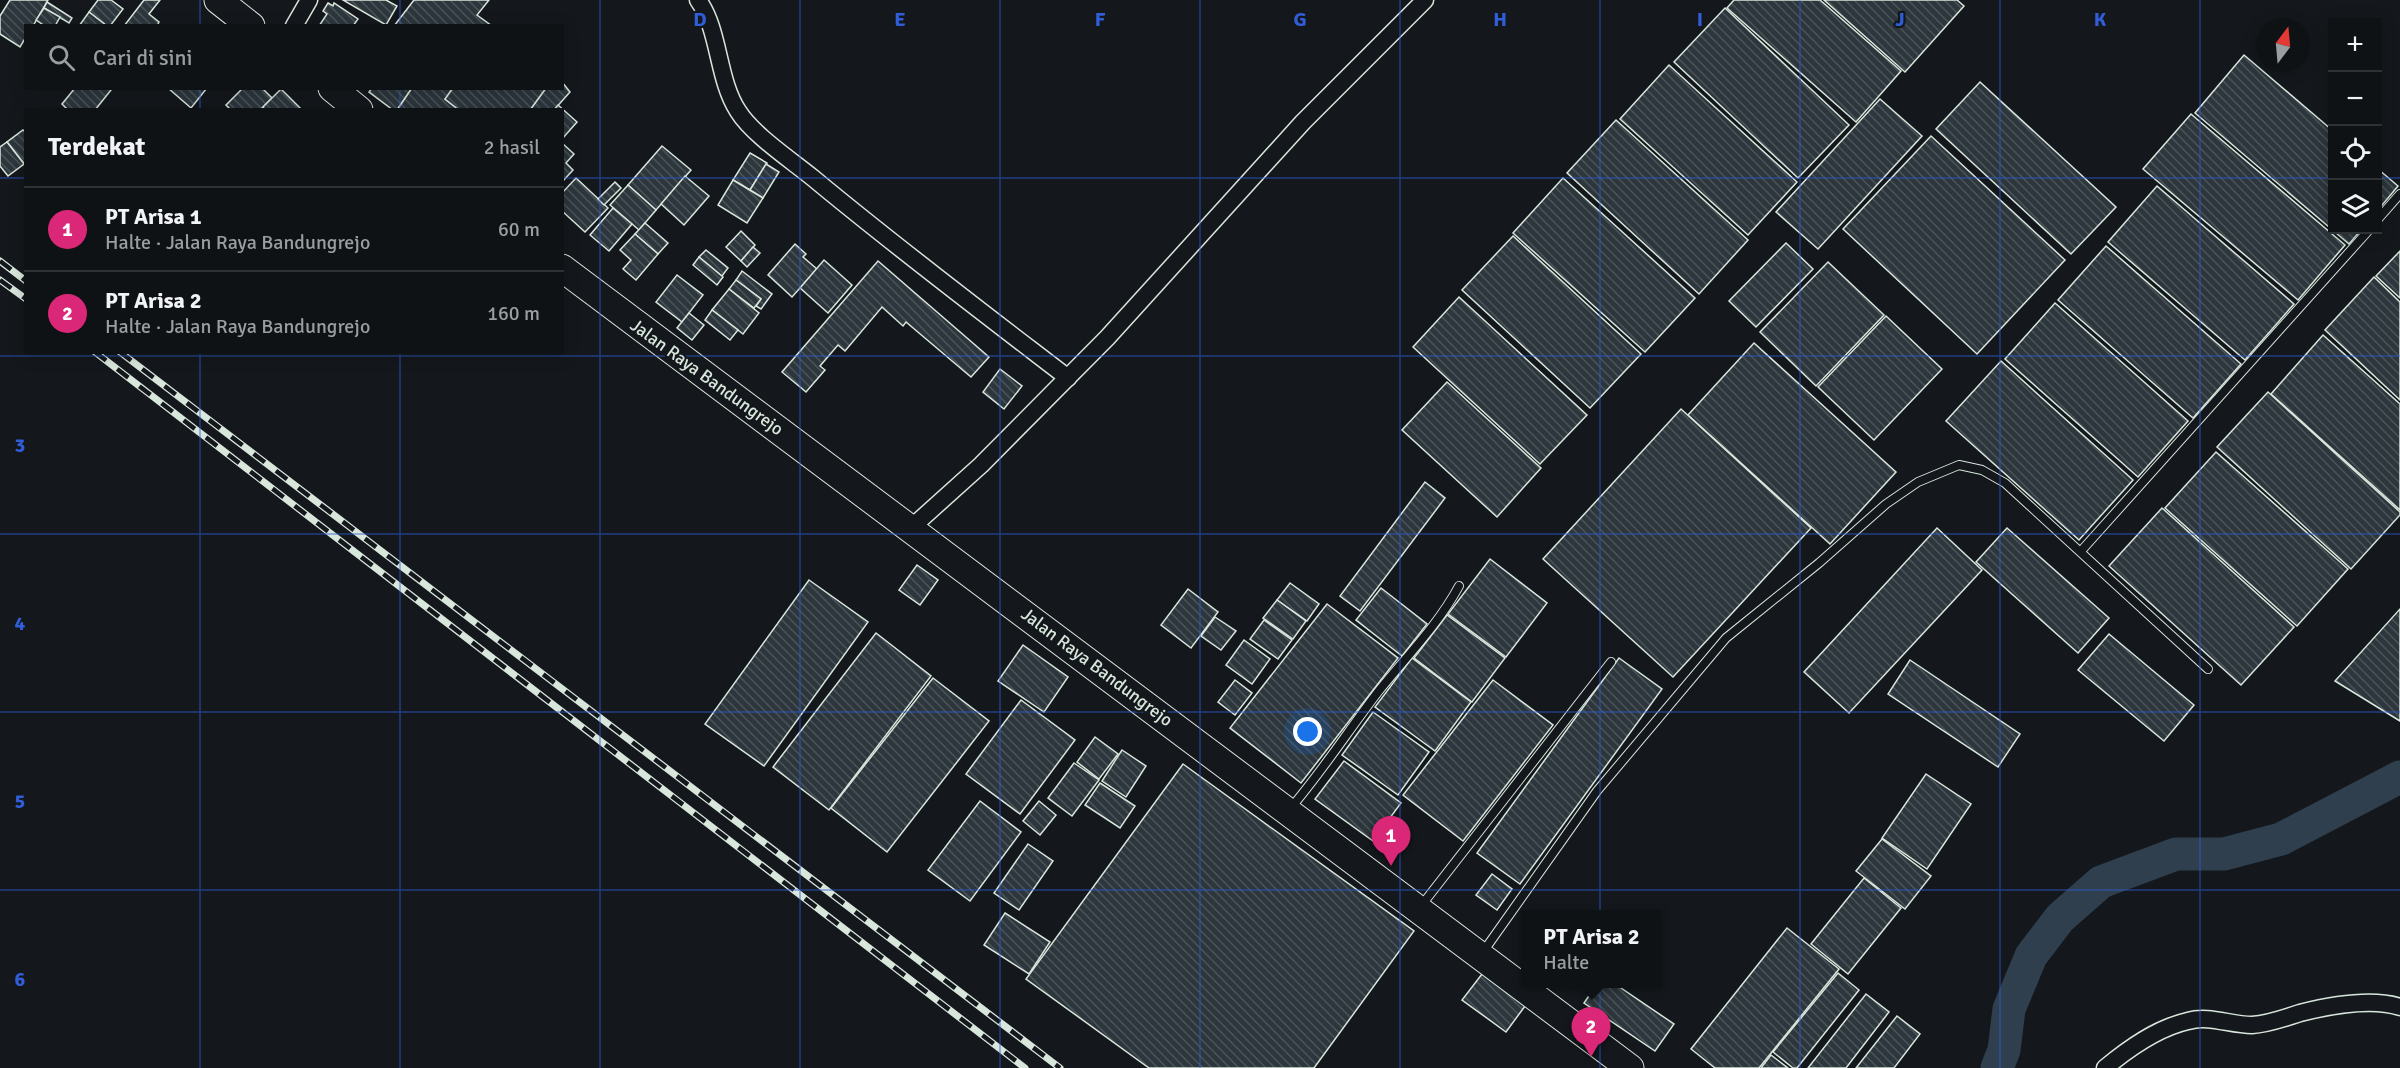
<!DOCTYPE html>
<html lang="id">
<meta charset="utf-8">
<style>
:root{--surface:#0f1215;--page:#1d2022;--text:#f1f3f6;--muted:#9b9ea0;--line:#2f3234;--accent:#db2777}
body{margin:0;font-family:Signika,sans-serif;background:var(--page);color:var(--text)}
.controls{position:absolute;right:18px;top:18px;display:grid;overflow:hidden;border-radius:0px;box-shadow:0 3px 15px #0003}
.controls button{width:54px;height:54px;display:grid;place-items:center;padding:0;border:0;border-bottom:2px solid var(--line);background:var(--surface);color:var(--text);font:30px sans-serif}
.compass{position:absolute;left:2256px;top:18px;width:54px;height:54px;border-radius:50%;background:var(--surface);box-shadow:0 3px 15px #0003;rotate:16deg}
.you{position:absolute;left:1308px;top:732px;width:21px;height:21px;margin:-15px;border:4px solid #fff;border-radius:50%;background:#1a73e8;box-shadow:0 0 0 9px #1a73e833}
.badge{display:grid;place-items:center;width:39px;height:39px;border-radius:50%;background:var(--accent);color:#fff;font-size:20px;font-weight:700}
.pin{position:absolute;translate:-50% -50px;filter:drop-shadow(0 2px 3px #0008)}
.pin::after{content:'';position:absolute;top:32px;width:21px;height:18px;background:inherit;clip-path:polygon(0 0,100% 0,50% 100%)}
.popup{position:absolute;left:1521px;top:910px;width:141px;height:78px;box-sizing:border-box;display:grid;place-content:center;border-radius:0px;background:var(--surface);filter:drop-shadow(0 2px 4px #0005);font-size:20px;white-space:nowrap;color:var(--muted)}
.popup b{font-size:22px;color:var(--text)}
.popup::after{content:'';position:absolute;left:50%;top:100%;margin-left:-12px;border:12px solid transparent;border-top-color:var(--surface)}
.list{margin:0;padding:0;list-style:none}
h2{display:flex;justify-content:space-between;align-items:center;height:78px;margin:0;padding:0 24px;font-size:26px}
h2 small{font-size:20px;font-weight:400;color:var(--muted)}
.list li{display:grid;grid-template-columns:39px 1fr auto;gap:18px;align-items:center;box-sizing:border-box;height:84px;padding:0 24px;border-top:2px solid var(--line)}
.list b{display:block;font-size:22px;white-space:nowrap}
.list p{margin:0;font-size:20px;white-space:nowrap;color:var(--muted)}
.list em{font-size:20px;font-style:normal;color:var(--muted)}
.icon{flex:none;width:33px;height:33px;fill:none;stroke:currentColor;stroke-width:2;stroke-linecap:round;stroke-linejoin:round}
.map{position:relative;flex:none;width:2400px;height:1068px;overflow:hidden}
.search{position:absolute;background:var(--surface);box-shadow:0 3px 15px #0003;left:24px;top:24px;width:540px;height:66px;display:flex;align-items:center;gap:15px;box-sizing:border-box;padding:0 21px;border-radius:0px;color:var(--muted);font-size:22px}
.panel{position:absolute;background:var(--surface);box-shadow:0 3px 15px #0003;left:24px;top:108px;width:540px;height:246px;border-radius:0px}
.map>svg:first-child{display:block}
.lines{fill:none;stroke-linecap:round;stroke-linejoin:round}
.river{stroke:#2f3f4d;stroke-width:33}
.building{fill:url(#building-back-hatch);stroke:#d8e6dc;stroke-width:1.5}
.lane-casing{stroke:#d8e6dc;stroke-width:10}
.street-casing{stroke:#d8e6dc;stroke-width:19}
.primary-casing{stroke:#d8e6dc;stroke-width:29}
.lane{stroke:#14181c;stroke-width:8}
.street{stroke:#14181c;stroke-width:16}
.primary{stroke:#14181c;stroke-width:27}
.rail-casing{stroke:#d8e6dc;stroke-width:7}
.rail{stroke:#14181c;stroke-width:4.5;stroke-dasharray:14;stroke-linecap:butt}
.grid{fill:none;stroke:#305dd8;stroke-width:1.5;stroke-opacity:0.55}
.labels{text-anchor:middle;dominant-baseline:central;stroke-width:4.5;stroke-linejoin:round;paint-order:stroke}
.street-label{font-size:18px;fill:#d8e6dc;stroke:#14181c}
.grid-label{font-size:20px;text-anchor:middle;font-weight:bold;fill:#305dd8;stroke:#14181c;stroke-width:4.5;stroke-linejoin:round;paint-order:stroke}
</style>
<div class="map">
<svg width="2400" height="1068" viewBox="0 0 2400 1068">
<defs>
<pattern id="building-back-hatch" width="6" height="6" patternUnits="userSpaceOnUse" patternTransform="scale(1.5)"><rect width="6" height="6" fill="#2c363c"/><path d="M-1 5l2 2M0 0l6 6M5-1l2 2" fill="none" stroke="#4a5358"/></pattern>
</defs>
<rect width="100%" height="100%" fill="#14181c"/>
<g class="lines">
<path class="river" d="M1997,1068L2004,1050L2009,1009L2031,956L2060,918L2101,882L2176,854H2224L2281,839L2400,777"/>
</g>
<g class="building">
<path d="M10,0H48L33,26H26V37L20,47L0,34V16Z"/>
<path d="M98,0H111L123,9L110,26H107L89,12Z"/>
<path d="M144,0H160L149,14L159,22L157,26H124Z"/>
<path d="M343,0H386L397,6L386,25Z"/>
<path d="M414,0H489L477,15L492,26H394Z"/>
<path d="M1734,0H1820L1901,71L1856,122L1727,8Z"/>
<path d="M1824,0H1957L1964,6L1905,72Z"/>
<path d="M47,2L72,18L69,23L44,8Z"/>
<path d="M328,3L333,6L334,3L358,19L353,26H319L327,14L323,11Z"/>
<path d="M44,8L60,17L55,26H45L36,20Z"/>
<path d="M1725,8L1849,125L1798,178L1674,62Z"/>
<path d="M89,12L107,26H79Z"/>
<path d="M2244,55L2332,130V230H2361L2349,244L2195,113Z"/>
<path d="M1669,65L1797,182L1748,235L1620,119Z"/>
<path d="M562,82L570,92L554,110H530L546,88H562Z"/>
<path d="M1980,82L2116,207L2071,254L1936,129Z"/>
<path d="M75,88H109L111,90L95,110H68L62,104Z"/>
<path d="M168,88H207L191,108Z"/>
<path d="M243,88H262L272,98L260,110H231L226,105Z"/>
<path d="M372,88H412L397,110H393L369,92Z"/>
<path d="M412,88H453L445,99L459,110H397Z"/>
<path d="M453,88H546L530,110H459L445,99Z"/>
<path d="M281,89L302,110H265L263,107Z"/>
<path d="M1880,99L1922,136L1818,249L1776,212Z"/>
<path d="M558,105L577,122L562,139V110H554Z"/>
<path d="M2191,114L2345,245L2298,300L2143,169Z"/>
<path d="M1616,120L1748,240L1699,294L1567,173Z"/>
<path d="M23,130L26,132V166L7,142Z"/>
<path d="M1931,136L2065,260L1977,354L1843,229Z"/>
<path d="M7,142L24,164L8,176L0,166V147Z"/>
<path d="M562,143L574,154L566,163L573,170L562,182Z"/>
<path d="M662,146L691,170L656,210L628,185Z"/>
<path d="M750,153L767,163L750,190L733,180Z"/>
<path d="M766,164L779,172L763,198L750,190Z"/>
<path d="M2378,169L2398,186L2378,210Z"/>
<path d="M685,176L709,196L684,225L661,204Z"/>
<path d="M576,178L608,208L585,232L562,211V193Z"/>
<path d="M1563,178L1695,298L1645,352L1513,233Z"/>
<path d="M733,180L763,198L747,223L718,205Z"/>
<path d="M615,182L621,188L604,205L598,199Z"/>
<path d="M628,185L656,210L639,230L610,205Z"/>
<path d="M2157,186L2294,304L2245,360L2108,242Z"/>
<path d="M613,208L632,224L609,251L590,235Z"/>
<path d="M645,223L668,243L658,254L635,234Z"/>
<path d="M741,231L755,245L741,261L726,247Z"/>
<path d="M635,234L658,254L636,280L623,269L631,260L620,250Z"/>
<path d="M1513,236L1641,354L1590,408L1462,290Z"/>
<path d="M1786,243L1813,269L1756,327L1729,301Z"/>
<path d="M795,244L806,254L803,257L817,269L792,297L768,275Z"/>
<path d="M2106,246L2241,364L2193,418L2058,300Z"/>
<path d="M753,247L760,253L747,267L741,261Z"/>
<path d="M706,250L728,268L722,276L699,257Z"/>
<path d="M2400,251V298L2376,276Z"/>
<path d="M699,257L723,277L717,285L693,265Z"/>
<path d="M824,260L852,285L828,313L800,288Z"/>
<path d="M878,261L989,357L971,377L906,322L903,326L882,307L845,351L838,345L820,366L825,370L806,392L782,372Z"/>
<path d="M1828,262L1884,315L1816,386L1760,332Z"/>
<path d="M742,271L772,294L761,309L756,306L761,299L736,280Z"/>
<path d="M677,275L703,295L682,322L656,302Z"/>
<path d="M2374,277L2400,302V400L2325,330Z"/>
<path d="M736,280L761,299L754,308L729,289Z"/>
<path d="M729,289L759,313L743,334L712,310Z"/>
<path d="M1459,297L1587,415L1540,464L1413,347Z"/>
<path d="M2055,303L2188,421L2138,477L2005,359Z"/>
<path d="M712,310L738,330L730,340L705,320Z"/>
<path d="M689,313L704,325L692,340L677,328Z"/>
<path d="M1886,316L1942,369L1874,440L1818,387Z"/>
<path d="M2323,335L2400,404V510L2271,394Z"/>
<path d="M1754,343L1896,472L1830,544L1688,415Z"/>
<path d="M2001,361L2133,480L2079,540L1946,421Z"/>
<path d="M1000,369L1022,386L1004,409L983,392Z"/>
<path d="M1447,382L1541,468L1497,517L1402,430Z"/>
<path d="M2268,392L2400,512V515L2351,569L2217,447Z"/>
<path d="M1681,409L1811,528L1673,677L1543,559Z"/>
<path d="M2216,452L2348,569L2297,626L2165,508Z"/>
<path d="M1425,482L1445,498L1360,611L1340,596Z"/>
<path d="M2162,508L2294,627L2241,685L2109,566Z"/>
<path d="M1937,528L1982,570L1849,713L1804,672Z"/>
<path d="M2007,528L2109,618L2078,653L1976,562Z"/>
<path d="M1490,559L1547,603L1506,657L1448,614Z"/>
<path d="M917,565L938,580L920,605L899,590Z"/>
<path d="M809,580L868,622L764,766L705,724Z"/>
<path d="M1290,583L1319,604L1307,621L1277,600Z"/>
<path d="M1381,588L1427,624L1402,656L1356,620Z"/>
<path d="M1188,589L1218,612L1191,648L1161,625Z"/>
<path d="M1277,600L1306,621L1293,639L1263,618Z"/>
<path d="M1327,604L1398,658L1301,783L1230,728Z"/>
<path d="M2400,609V721L2335,681Z"/>
<path d="M1447,615L1505,658L1472,702L1414,658Z"/>
<path d="M1215,617L1236,631L1221,650L1201,636Z"/>
<path d="M1264,620L1292,640L1278,659L1250,639Z"/>
<path d="M876,633L931,676L829,810L773,767Z"/>
<path d="M2109,634L2194,705L2164,741L2078,670Z"/>
<path d="M1244,640L1270,659L1252,684L1226,665Z"/>
<path d="M1023,645L1068,677L1044,712L998,681Z"/>
<path d="M1412,658L1471,702L1435,751L1375,707Z"/>
<path d="M1619,658L1662,689L1520,884L1477,853Z"/>
<path d="M1910,660L2020,734L1998,767L1888,694Z"/>
<path d="M933,678L989,721L887,852L831,808Z"/>
<path d="M1235,680L1252,693L1235,715L1218,702Z"/>
<path d="M1493,680L1553,725L1463,841L1403,795Z"/>
<path d="M1021,700L1075,740L1020,814L966,774Z"/>
<path d="M1373,712L1429,752L1398,795L1342,755Z"/>
<path d="M1095,737L1118,754L1099,779L1077,762Z"/>
<path d="M1122,750L1146,766L1126,797L1102,781Z"/>
<path d="M1344,761L1401,803L1373,841L1315,799Z"/>
<path d="M1074,763L1099,780L1072,816L1048,798Z"/>
<path d="M1183,764L1414,931L1314,1068H1149L1026,979Z"/>
<path d="M1926,774L1971,804L1927,869L1882,838Z"/>
<path d="M1100,783L1135,806L1120,828L1085,805Z"/>
<path d="M980,801L1021,832L970,901L928,870Z"/>
<path d="M1039,801L1056,815L1040,835L1023,821Z"/>
<path d="M1882,839L1931,876L1905,909L1856,871Z"/>
<path d="M1028,844L1053,861L1019,910L994,893Z"/>
<path d="M1492,874L1512,889L1497,910L1476,895Z"/>
<path d="M1864,878L1901,908L1848,974L1811,944Z"/>
<path d="M1005,913L1050,942L1029,974L984,945Z"/>
<path d="M1787,928L1839,969L1759,1068H1715L1691,1049Z"/>
<path d="M1838,973L1859,990L1797,1068H1793L1773,1052Z"/>
<path d="M1482,974L1525,1006L1506,1032L1462,1000Z"/>
<path d="M1597,984H1615L1674,1024L1655,1051L1584,1003Z"/>
<path d="M1866,994L1889,1012L1846,1068H1808Z"/>
<path d="M1897,1016L1920,1034L1894,1068H1856Z"/>
<path d="M1771,1055L1788,1068H1761Z"/>
</g>
<g class="lines">
<g class="lane-casing">
<g id="lane">
<path d="M2378,219L2400,194"/>
<path d="M2081,551L2369,230"/>
<path d="M1289,810C1321,773 1348,731 1378,692C1406,657 1438,625 1459,586"/>
<path d="M1421,906L1611,662"/>
<path d="M1483,952L1597,791L1726,638L1819,563L1886,504L1918,482L1959,465L1982,470L2005,483L2208,669"/>
</g>
</g>
<g class="street-casing">
<g id="street">
<path d="M698,0C720,30 717,79 738,111C752,134 791,160 813,178C896,247 982,312 1068,378"/>
<path d="M294,26L309,0"/>
<path d="M911,528L981,465L1107,338L1303,122L1425,0"/>
<path d="M2105,1068C2129,1048 2157,1028 2188,1021C2209,1015 2230,1025 2252,1025C2269,1024 2284,1018 2300,1013C2328,1006 2372,998 2400,1007"/>
</g>
</g>
<g class="primary-casing">
<g id="primary">
<path d="M218,0L251,26"/>
<path d="M332,88L359,110"/>
<path d="M562,268L1630,1068"/>
</g>
</g>
<use href="#lane" class="lane"/>
<use href="#street" class="street"/>
<use href="#primary" class="primary"/>
<g class="rail-casing">
<g id="rail">
<path d="M0,261L26,281"/>
<path d="M0,280L26,299"/>
<path d="M95,352L1025,1068"/>
<path d="M120,352L1060,1068"/>
</g>
</g>
<use href="#rail" class="rail"/>
</g>
<path class="grid" d="M200,0V26M400,0V26M600,0V1068M800,0V1068M1000,0V1068M1200,0V1068M1400,0V1068M1600,0V1068M1800,0V1068M2000,0V1068M2200,0V1068M200,88V110M400,88V110M0,178H26M562,178H2332M2378,178H2400M200,352V1068M400,352V1068M0,356H2400M0,534H2400M0,712H2400M0,890H2400"/>
<g class="labels">
<g class="street-label">
<text transform="translate(707 377) rotate(36)">Jalan Raya Bandungrejo</text>
<text transform="translate(1097 667) rotate(37)">Jalan Raya Bandungrejo</text>
</g>
</g>
<g class="grid-label">
<text x="700" y="26">D</text>
<text x="900" y="26">E</text>
<text x="1100" y="26">F</text>
<text x="1300" y="26">G</text>
<text x="1500" y="26">H</text>
<text x="1700" y="26">I</text>
<text x="1900" y="26">J</text>
<text x="2100" y="26">K</text>
<text x="20" y="452">3</text>
<text x="20" y="630">4</text>
<text x="20" y="808">5</text>
<text x="20" y="986">6</text>
</g>
</svg>
<div class="controls">
<button>+</button>
<button>−</button>
<button><svg class="icon" aria-label="locate" viewBox="0 0 24 24"><circle cx="12" cy="12" r="6"/><path d="M12 2v4M12 18v4M2 12h4M18 12h4"/></svg></button>
<button><svg class="icon" aria-label="layers" viewBox="0 0 24 24"><path d="M12 4l9 5-9 5-9-5zM3 14l9 5 9-5"/></svg></button>
</div>
<svg class="compass" viewBox="-18 -18 36 36"><path d="M0-13l5 13h-10z" fill="#e53935"/><path d="M0 13l5-13h-10z" fill="#9b9ea0"/></svg>
<div class="you"></div>
<div class="pin badge" style="left:1391px;top:866px">1</div>
<div class="pin badge" style="left:1591px;top:1057px">2</div>
<div class="popup"><b>PT Arisa 2</b>Halte</div>
<div class="search"><svg class="icon" aria-label="search" viewBox="0 0 24 24"><circle cx="10" cy="10" r="6"/><path d="M15 15l6 6"/></svg>Cari di sini</div>
<section class="panel">
<h2>Terdekat<small>2 hasil</small></h2>
<ul class="list">
<li><span class="badge">1</span><div><b>PT Arisa 1</b><p>Halte · Jalan Raya Bandungrejo</p></div><em>60 m</em></li>
<li><span class="badge">2</span><div><b>PT Arisa 2</b><p>Halte · Jalan Raya Bandungrejo</p></div><em>160 m</em></li>
</ul>
</section>
</div>
